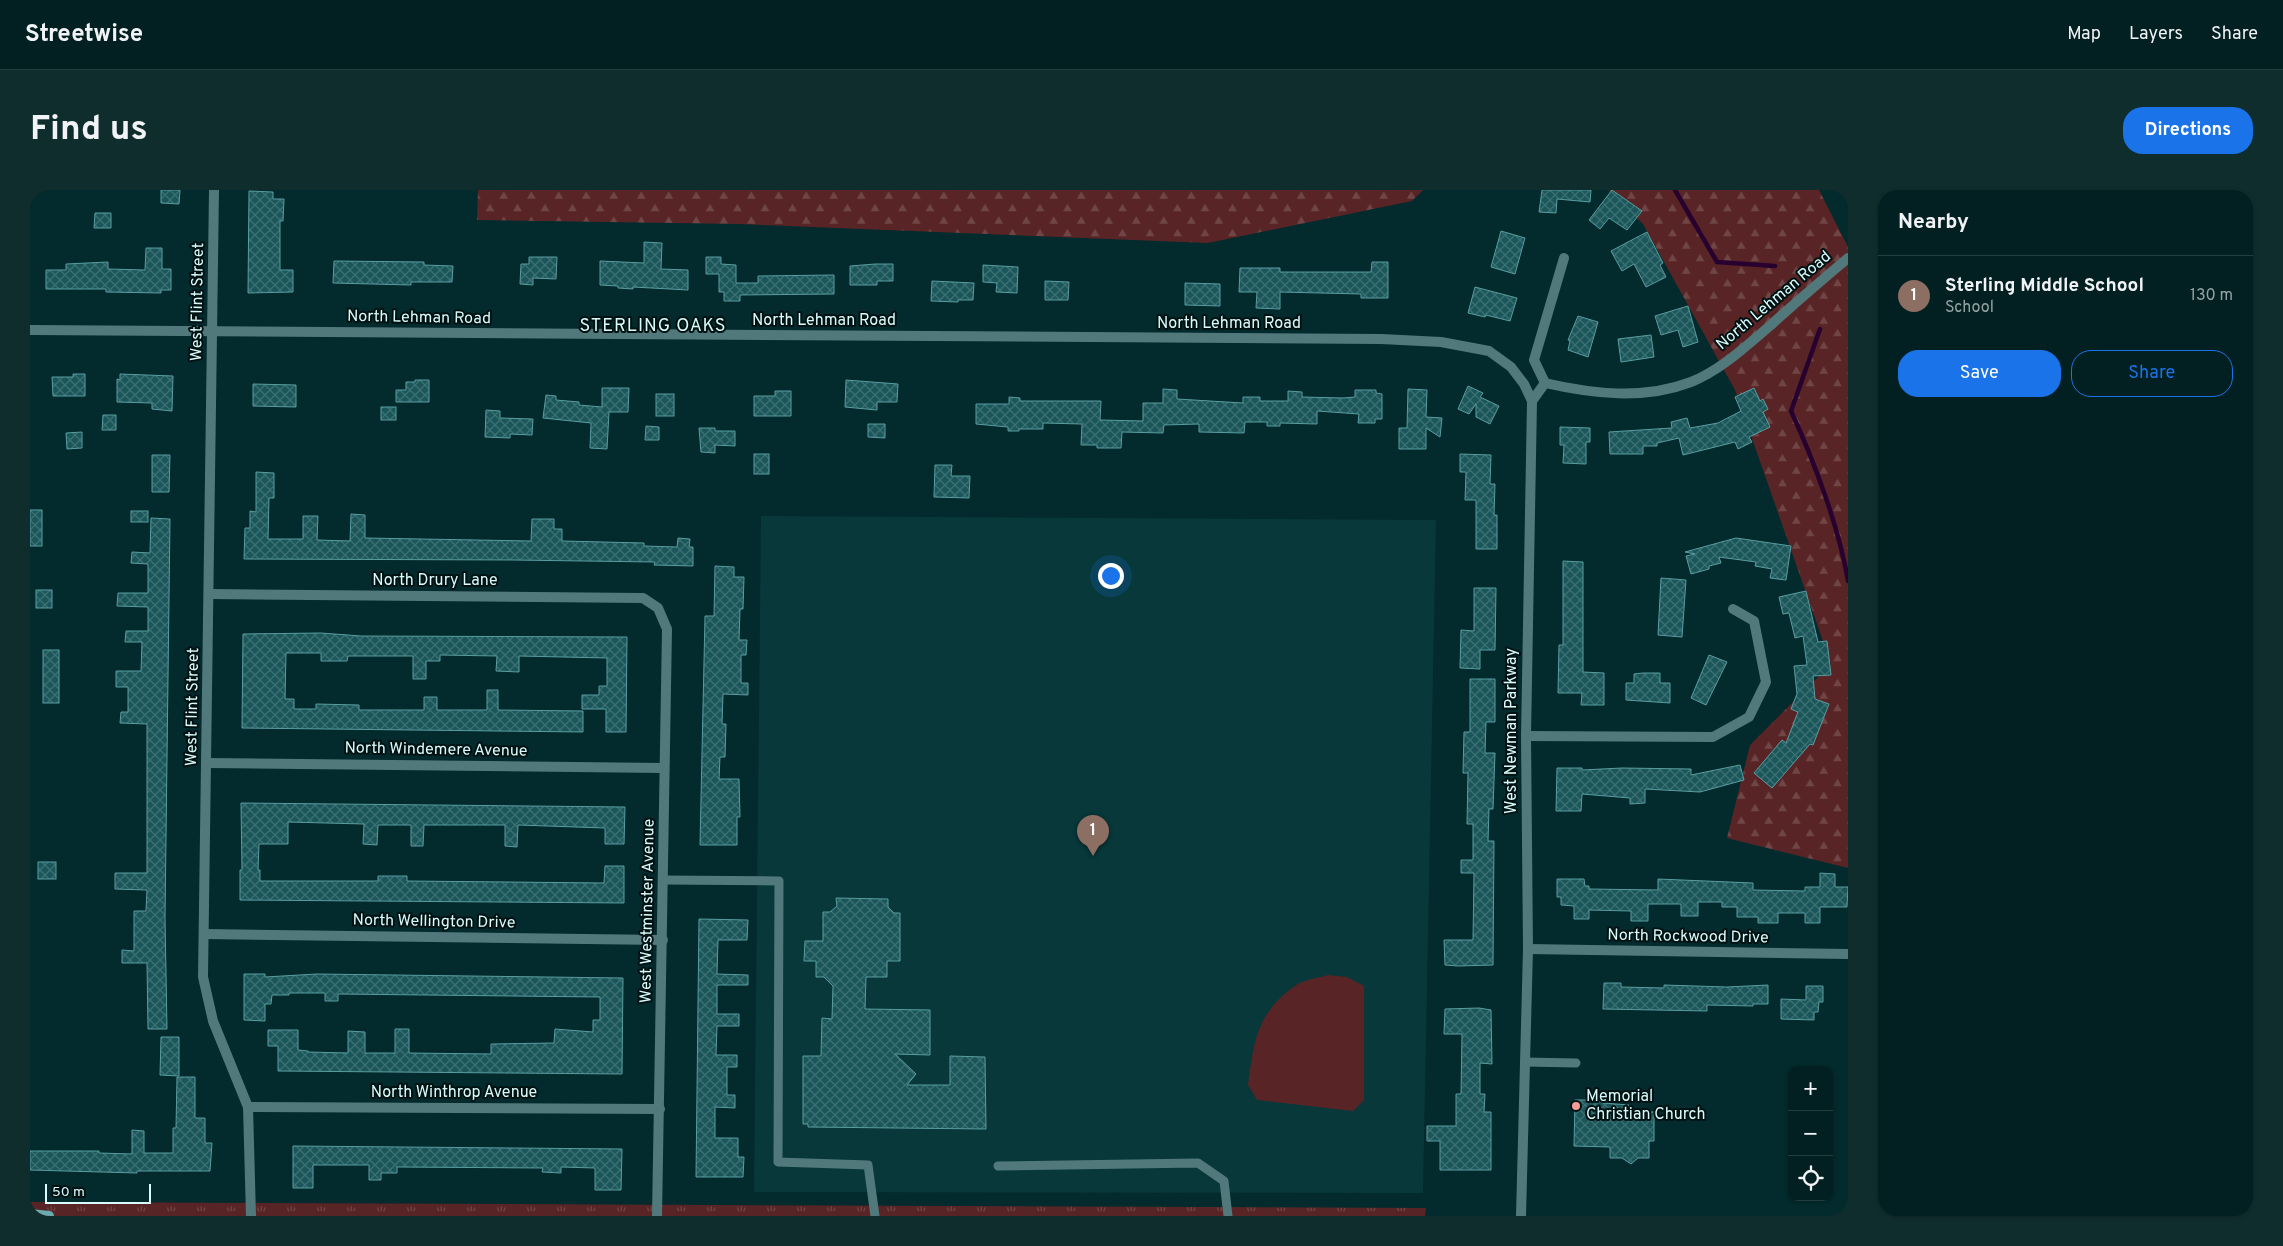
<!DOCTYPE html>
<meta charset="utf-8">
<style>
:root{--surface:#022021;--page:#102d2e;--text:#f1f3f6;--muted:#96a3a5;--line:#233e3f;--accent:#1a73e8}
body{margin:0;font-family:Overpass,sans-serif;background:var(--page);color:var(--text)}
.controls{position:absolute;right:15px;bottom:15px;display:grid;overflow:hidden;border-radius:10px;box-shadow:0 1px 4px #0004}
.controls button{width:45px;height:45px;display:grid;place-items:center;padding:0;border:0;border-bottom:1px solid var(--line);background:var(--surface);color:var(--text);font:25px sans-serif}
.scale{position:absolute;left:15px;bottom:12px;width:106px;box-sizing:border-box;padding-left:5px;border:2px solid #d9fbfc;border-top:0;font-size:14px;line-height:18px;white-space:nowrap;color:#d9fbfc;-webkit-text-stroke:4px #001112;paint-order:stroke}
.you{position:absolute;left:1080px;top:385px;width:18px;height:18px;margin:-12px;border:4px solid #fff;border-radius:50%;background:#1a73e8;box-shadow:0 0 0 8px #1a73e833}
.badge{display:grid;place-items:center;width:32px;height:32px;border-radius:50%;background:var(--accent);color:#fff;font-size:16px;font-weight:700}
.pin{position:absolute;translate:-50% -41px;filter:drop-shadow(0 1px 2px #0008)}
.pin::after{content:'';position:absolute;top:26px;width:18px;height:15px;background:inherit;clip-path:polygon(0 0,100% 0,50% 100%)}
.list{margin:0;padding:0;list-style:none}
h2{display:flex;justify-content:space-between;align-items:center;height:65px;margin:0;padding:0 20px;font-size:21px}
h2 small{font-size:16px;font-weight:400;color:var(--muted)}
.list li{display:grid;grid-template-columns:32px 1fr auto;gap:15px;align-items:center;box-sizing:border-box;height:80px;padding:0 20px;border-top:1px solid var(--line)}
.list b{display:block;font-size:19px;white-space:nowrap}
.list p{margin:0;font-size:16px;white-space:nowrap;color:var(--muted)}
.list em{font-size:16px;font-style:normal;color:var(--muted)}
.actions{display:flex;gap:10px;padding:15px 20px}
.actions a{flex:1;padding:11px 0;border:1px solid var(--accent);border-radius:20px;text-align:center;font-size:18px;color:var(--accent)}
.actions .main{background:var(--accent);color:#fff}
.icon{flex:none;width:28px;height:28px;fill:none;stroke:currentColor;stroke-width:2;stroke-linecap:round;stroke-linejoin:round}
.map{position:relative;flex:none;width:1818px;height:1026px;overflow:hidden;border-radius:20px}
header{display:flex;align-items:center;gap:30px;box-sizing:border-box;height:70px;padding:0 25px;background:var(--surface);border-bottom:1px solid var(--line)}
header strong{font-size:24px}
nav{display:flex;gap:28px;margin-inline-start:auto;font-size:18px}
.intro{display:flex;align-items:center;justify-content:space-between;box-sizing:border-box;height:120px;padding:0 30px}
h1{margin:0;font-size:35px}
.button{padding:12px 22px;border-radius:20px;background:var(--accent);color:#fff;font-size:18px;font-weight:700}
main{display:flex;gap:30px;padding:0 30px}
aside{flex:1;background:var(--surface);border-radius:20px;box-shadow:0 1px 4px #0004}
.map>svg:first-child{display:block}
.built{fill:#08383a}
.grass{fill:url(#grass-tufts)}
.forest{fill:url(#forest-firs)}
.green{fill:#592426}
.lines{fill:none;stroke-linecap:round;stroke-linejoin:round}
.stream{stroke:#270030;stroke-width:4.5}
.building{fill:url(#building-cross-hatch);stroke:#599da1}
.lane{stroke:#51797c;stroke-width:9}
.street{stroke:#51797c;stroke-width:10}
.secondary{stroke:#68aaae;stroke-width:10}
.poi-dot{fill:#f59b9a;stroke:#001112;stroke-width:2}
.labels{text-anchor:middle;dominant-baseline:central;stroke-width:4;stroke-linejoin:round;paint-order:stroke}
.street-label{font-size:16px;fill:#d9fbfc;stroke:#001112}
.poi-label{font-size:16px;fill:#d9fbfc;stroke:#001112;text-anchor:start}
.neighbourhood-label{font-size:18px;letter-spacing:1px;fill:#d9fbfc;stroke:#001112}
</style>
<header>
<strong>Streetwise</strong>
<nav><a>Map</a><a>Layers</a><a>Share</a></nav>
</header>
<div class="intro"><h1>Find us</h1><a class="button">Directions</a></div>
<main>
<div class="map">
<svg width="1818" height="1026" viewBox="0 0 1818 1026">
<defs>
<pattern id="grass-tufts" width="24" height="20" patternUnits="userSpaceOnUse" patternTransform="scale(1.25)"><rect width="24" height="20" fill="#592426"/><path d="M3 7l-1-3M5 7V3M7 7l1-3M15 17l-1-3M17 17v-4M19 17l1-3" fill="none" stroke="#704546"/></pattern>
<pattern id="forest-firs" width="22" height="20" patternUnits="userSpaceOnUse" patternTransform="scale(1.25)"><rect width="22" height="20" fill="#592426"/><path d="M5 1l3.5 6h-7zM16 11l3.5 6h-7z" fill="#704546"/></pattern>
<pattern id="building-cross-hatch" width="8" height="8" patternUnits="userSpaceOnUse" patternTransform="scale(1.25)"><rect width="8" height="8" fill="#1b575a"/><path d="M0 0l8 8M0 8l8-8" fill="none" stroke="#3c7073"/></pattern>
</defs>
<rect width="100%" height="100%" fill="#032a2c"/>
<path class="built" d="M731,326L1406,330L1393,1003L724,1002Z"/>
<path class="grass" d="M0,1012L1396,1018L1395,1026H0Z"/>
<g class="forest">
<path d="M448,0H1393L1382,11L1178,53L709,34L447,30Z"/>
<path d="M1578,0H1789L1818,57V678L1697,648L1720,555L1801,474L1705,200L1613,34Z"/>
</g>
<path class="green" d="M1298,785L1317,787L1334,796V910L1323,921L1227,910L1218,895C1224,850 1227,821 1268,794C1277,789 1289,788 1298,785Z"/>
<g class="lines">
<g class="stream">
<path d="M1645,0L1687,72L1745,76"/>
<path d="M1790,139L1761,221C1784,271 1809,337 1818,391"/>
</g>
</g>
<g class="building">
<path d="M131,0H150L149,14L131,13Z"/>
<path d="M1512,0H1561L1560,12L1527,9L1526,23L1509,22Z"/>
<path d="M1582,0L1612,21L1597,40L1579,28L1570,39L1559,30Z"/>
<path d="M219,1L243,2V9H254L253,31H250V80H263V102L218,103Z"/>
<path d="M65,23H81V38H64Z"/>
<path d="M1471,41L1495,48L1485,84L1461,77Z"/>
<path d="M1617,42L1633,73L1630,75L1636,87L1616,97L1604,74L1592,81L1581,61Z"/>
<path d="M614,52L632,53L631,79L658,80V100L603,97V99L588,98V96L570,95V71L614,73Z"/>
<path d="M116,58H132V79H141V100H131V103L76,102V99H16V80H36V74L78,72V79L115,80Z"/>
<path d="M499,67H527L526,89L503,88V95L490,94L491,74H499Z"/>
<path d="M676,67H691V74L706,75V93H728V86L804,85V104L710,105V111H694V102H689V84H676Z"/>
<path d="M304,71L394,72V75L423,76L422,92H381V95L303,93Z"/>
<path d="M1342,72H1358V108H1331V104L1250,102V119L1226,118L1227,102H1209L1210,78H1250V82H1341Z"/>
<path d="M845,74H863V91H847V95H820V76Z"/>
<path d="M953,75L988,77L987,103L966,102L967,93L953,92Z"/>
<path d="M902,91L944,93L943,110H928V112L901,111Z"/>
<path d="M1015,91L1039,92L1038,110H1015Z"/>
<path d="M1155,93L1190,94V116L1155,115Z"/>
<path d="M1445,97L1487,108L1480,131L1456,125L1455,127L1438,123Z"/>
<path d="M1658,116L1668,152L1653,157L1648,140L1631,145L1625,126Z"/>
<path d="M1548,126L1568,132L1558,167L1538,160L1540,151L1538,150Z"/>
<path d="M1621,145L1624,167L1591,172L1588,149Z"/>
<path d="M43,184H55V206H23L22,187H43Z"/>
<path d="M90,184L143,186L142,221L122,219V213L87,212V189L90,190Z"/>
<path d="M385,190H399V212H366V200H376V192H385Z"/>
<path d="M816,190L868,194L867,212H847V220L815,217Z"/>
<path d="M223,194L266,195V217L223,216Z"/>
<path d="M1438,196L1453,203L1450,207L1469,216L1460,234L1446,227V214L1439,224L1428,219Z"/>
<path d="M572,198H599L598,222H579L577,259L560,258L561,233L513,228L516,205L526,206V210L549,212V215L572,217Z"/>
<path d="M1724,198L1730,211L1733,209L1738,219L1733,222L1740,237L1719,247L1722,252L1708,259L1705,252L1653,265L1649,248L1627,253V256H1613V264H1580L1579,242L1642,238L1641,232L1657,228L1660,238L1688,233L1711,221L1705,207Z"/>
<path d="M1133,199L1147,200V209L1213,213V207H1230V211H1258V201L1272,202V207L1313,208L1325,207V200H1346V203L1352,204V229H1345V233H1328L1329,224L1287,221V234L1250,233V236H1237V232H1215L1214,243L1169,242V234L1134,235L1133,243L1092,242L1091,258H1067V255H1051L1052,234L1013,233V239H989V241H978V237L946,234V214H979V207L990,208V211H1071L1070,230L1113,231V213H1133Z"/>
<path d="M1378,199L1397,200L1396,227L1412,228L1410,247L1396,238V259H1369V238H1377Z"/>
<path d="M745,201H761V226H724V206H745Z"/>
<rect x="626" y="204" width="18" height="22"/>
<rect x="351" y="217" width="15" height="13"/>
<path d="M456,220L470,221V228L503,229L502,245L480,244V248L455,247Z"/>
<path d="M73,225H86V240H72Z"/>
<path d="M838,234H855V248L838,247Z"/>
<path d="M616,236L629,237V250H615Z"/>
<path d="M1530,237L1560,238V252H1556V274L1533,273L1534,255H1530Z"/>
<path d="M669,238H685V241H705V256L685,255V263L671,262Z"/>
<path d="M52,242V258L37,259L36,243Z"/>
<rect x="724" y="264" width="15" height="20"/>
<path d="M1430,264L1461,265L1460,294H1465L1464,325H1467V359H1446V310H1435L1436,282H1430Z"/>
<path d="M122,265H140L139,302H122Z"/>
<path d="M905,275H922L921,286H940L939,308L904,307Z"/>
<path d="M226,282L244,283V308H239L238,349H273V326H288L287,350L320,351L321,324L335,325V348L501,351L502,329H524V339H532V351L614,353V356L647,357L648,348L660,349L659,357H663V376L624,375L625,372L483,370L214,369L215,338H220V321L226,322Z"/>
<rect x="0" y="320" width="12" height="36"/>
<rect x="101" y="321" width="17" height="11"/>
<path d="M121,328L140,329L135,728L137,839H118L117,773H92V760L104,761V721H116L117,700L85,699V683H117V534L90,533L91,522H98V497H86V481H111L112,452H95L96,441H118V417L87,416L88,403H118V374L101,373L102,362L120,363Z"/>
<path d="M1706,348L1761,356L1756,390L1740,388L1742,379L1725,376L1726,372L1689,367L1691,373L1679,376V379L1661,384L1656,366L1665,364L1655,362Z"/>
<path d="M1533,371L1553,372V482L1574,483V515H1551L1552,503H1528L1529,455H1533Z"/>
<path d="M685,376L704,377V387H714L713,419H710L709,450H717L716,465H711V493H718V505L693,504L692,534H696L695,567H690L689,589H709L710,627H707V655H670L675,426H684Z"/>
<path d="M1631,388L1656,390L1652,447L1628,445Z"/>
<path d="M1444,398H1466L1465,460H1450V479L1430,478L1431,440L1444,441Z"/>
<rect x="6" y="400" width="16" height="18"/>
<path d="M1776,401L1788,452L1797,451L1801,485L1783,486L1785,509L1799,514L1783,555L1780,554L1742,598L1724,583L1752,550L1756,553L1768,522L1761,519L1767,504L1764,476L1777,475L1773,446L1765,448L1759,423L1753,424L1749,407Z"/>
<path d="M291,443L331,446L597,447L596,542H576V519H552V505H569V496H577V468L489,466V482L466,481L467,466L410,465V471H396V489H383V466H318L317,471H291V463H256L255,509H264V519H286V514L329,515V520H394V507H407V520H457V500H468V520L553,521V542L212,538L213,444Z"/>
<rect x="13" y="460" width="16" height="53"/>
<path d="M1679,465L1697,472L1676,515L1661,508Z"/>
<path d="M1613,483H1630V493H1640V513L1596,510V493H1604V484Z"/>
<path d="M1440,489H1465V532H1456L1455,563H1465L1463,619H1459L1458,651H1464L1463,775L1428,776L1415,775L1414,750H1443L1444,683H1431V670H1443V634H1437L1438,583H1433L1434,542H1440Z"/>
<path d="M1710,575L1714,590L1670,602L1615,599V613L1600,614V608L1552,604L1551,621H1526L1527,578H1552V580L1592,578L1661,579V585Z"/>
<path d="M211,613L595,617L594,654H575V638L488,635L487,657L475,656V635H394L393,656H381V635H348L347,655L333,654L334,634L258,632V654H229L228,680H230V691H348V686H377V691L574,693L575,676H594V713L210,710V680H212Z"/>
<rect x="8" y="672" width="18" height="17"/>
<path d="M1790,683L1805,684V697H1818L1817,717H1790V733H1775V723H1748V733H1728V727H1707V717H1692V712H1668V726H1651V714H1618V731H1601V721L1559,720V729H1544V716L1531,715V707H1527V689H1554L1555,696H1559V699L1628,700V689L1723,693V700L1775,701V697H1790Z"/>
<path d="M806,708L858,709V717L864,723H870V771H857V787H836L835,819L900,820V865L865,864L886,884L877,895H920V866L955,867L956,939L778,937V934H773V866H791L792,828L802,829L803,796L794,787H786V771H774L775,751H793V722H800L807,716Z"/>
<path d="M669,729L718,730L717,750H688L687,784L718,785V795H687V824H709V836H687L686,865H707V877H697V905H705V918L685,917V948H708V967H714L713,987H666Z"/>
<path d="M214,784H235V787L287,784L593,788L592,884L248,881V856H238V840H268V860L278,861V862L318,863V841L335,842V863H365V839H379V863L461,864V854L524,853L525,839L563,842V830H570V807L308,804V811H295V803H259V805H242L241,814H235V831L214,830Z"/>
<path d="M1574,793H1591V797L1634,798V795L1697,797L1738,795V814H1723V816L1677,815V821L1573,819Z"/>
<path d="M1776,796H1793V812H1789L1788,822H1784V830L1751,829V809L1776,810Z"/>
<path d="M1449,818L1461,820L1462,874L1450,873V904H1455L1454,922H1461V980H1410V951H1397V936H1426V904H1431L1432,844H1414L1415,819Z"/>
<path d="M131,847H149V886L130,885Z"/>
<path d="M147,887H165V928H175V953H182L180,981H107V983L0,980V961H69V963L102,964V940L114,941V963H143V938H146Z"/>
<path d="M1545,910H1573V913L1599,915V921L1624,922V951H1619V968H1608L1601,974L1592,968H1580V957L1544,956Z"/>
<path d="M263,956L592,959L591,1000H565V978L531,977V983L512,982L513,978L367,977V983H351V990H339V975H283V998H263Z"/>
</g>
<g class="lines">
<g class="lane">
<path d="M633,690L749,691L748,972L838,975L845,1026"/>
<path d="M1495,872L1546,873"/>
<path d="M968,976L1168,973L1194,991L1198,1026"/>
</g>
<g class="street">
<path d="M184,0L173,787L183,831L218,917L221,1026"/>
<path d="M0,140L1351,149L1411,152L1459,161L1481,177L1494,194L1502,211"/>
<path d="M1515,193C1563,204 1614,210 1661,192C1691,180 1716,156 1741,135C1766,112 1792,90 1818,68"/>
<path d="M1515,193L1504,170L1534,68"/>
<path d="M179,404L613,408L628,418L637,439L627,1026"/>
<path d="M1496,546L1683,547L1719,527L1736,492L1724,431L1703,419"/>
<path d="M177,573L634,578"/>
<path d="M175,744L633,750"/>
<path d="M1498,759L1818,764"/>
<path d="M218,917L630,919"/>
<path d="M1491,1026L1498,759L1496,546L1502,211L1515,193"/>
</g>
<path class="secondary" d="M0,1024L19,1026"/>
</g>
<circle class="poi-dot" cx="1546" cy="916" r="5"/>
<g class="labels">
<g class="street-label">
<text transform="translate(1744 111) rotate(-40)">North Lehman Road</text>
<text transform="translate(168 112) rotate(-89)">West Flint Street</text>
<text transform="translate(389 128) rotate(1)">North Lehman Road</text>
<text x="794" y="131">North Lehman Road</text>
<text x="1199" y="134">North Lehman Road</text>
<text x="405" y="391">North Drury Lane</text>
<text transform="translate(163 517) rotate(-89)">West Flint Street</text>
<text transform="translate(1482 541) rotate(-90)">West Newman Parkway</text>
<text transform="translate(406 560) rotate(1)">North Windemere Avenue</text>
<text transform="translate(618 721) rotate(-89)">West Westminster Avenue</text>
<text transform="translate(404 732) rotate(1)">North Wellington Drive</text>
<text transform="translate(1658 747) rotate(1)">North Rockwood Drive</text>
<text x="424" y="903">North Winthrop Avenue</text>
</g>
<g class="poi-label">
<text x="1556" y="907">Memorial<tspan x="1556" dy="18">Christian Church</tspan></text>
</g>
<g class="neighbourhood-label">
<text x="623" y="136">STERLING OAKS</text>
</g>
</g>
</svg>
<div class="controls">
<button>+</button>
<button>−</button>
<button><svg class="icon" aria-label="locate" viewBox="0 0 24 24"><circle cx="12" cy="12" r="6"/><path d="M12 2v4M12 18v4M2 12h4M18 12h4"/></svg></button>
</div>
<div class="scale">50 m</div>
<div class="you"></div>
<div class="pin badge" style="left:1063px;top:666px;background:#8d6e63">1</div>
</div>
<aside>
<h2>Nearby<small></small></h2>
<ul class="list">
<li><span class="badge" style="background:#8d6e63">1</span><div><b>Sterling Middle School</b><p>School</p></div><em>130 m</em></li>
</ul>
<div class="actions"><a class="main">Save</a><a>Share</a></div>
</aside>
</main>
